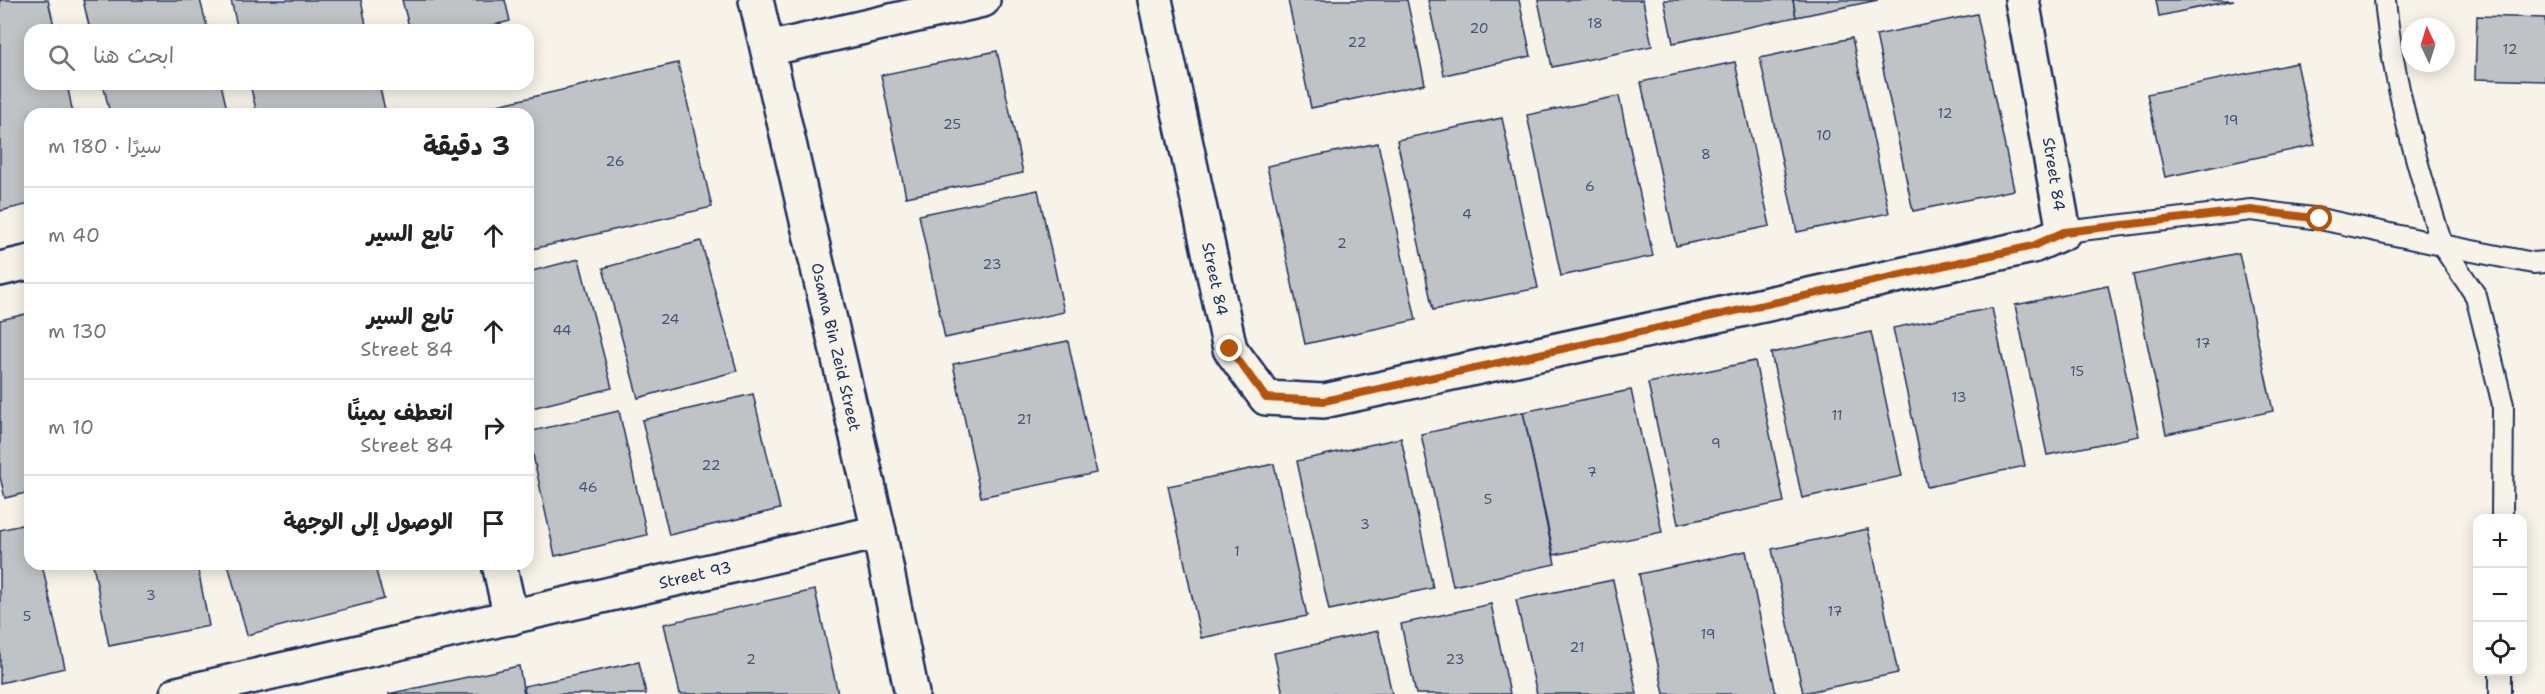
<!DOCTYPE html>
<html lang="ar">
<meta charset="utf-8">
<style>
:root{--surface:#fff;--page:#f6f6f6;--text:#222;--muted:#767676;--line:#e0e0e0}
body{margin:0;font-family:"Shantell Sans","Playpen Sans Arabic",sans-serif;background:var(--page);color:var(--text);direction:rtl}
.controls{position:absolute;right:18px;bottom:18px;display:grid;overflow:hidden;border-radius:12px;box-shadow:0 3px 15px #0003}
.controls button{width:54px;height:54px;display:grid;place-items:center;padding:0;border:0;border-bottom:2px solid var(--line);background:var(--surface);color:var(--text);font:30px sans-serif}
.compass{position:absolute;left:2401px;top:18px;width:54px;height:54px;border-radius:50%;background:var(--surface);box-shadow:0 3px 15px #0003;rotate:356deg}
.stop{position:absolute;width:18px;height:18px;margin:-14px;border:4px solid #b45309;border-radius:50%;background:#fff}
.stop.end{background:#b45309;border-color:#fff;box-shadow:0 2px 6px #0008}
.list{margin:0;padding:0;list-style:none}
h2{display:flex;justify-content:space-between;align-items:center;height:78px;margin:0;padding:0 24px;font-size:26px}
h2 small{font-size:20px;font-weight:400;color:var(--muted)}
.list li{display:grid;grid-template-columns:39px 1fr auto;gap:18px;align-items:center;box-sizing:border-box;height:96px;padding:0 24px;border-top:2px solid var(--line)}
.list b{display:block;font-size:22px;white-space:nowrap}
.list p{margin:0;font-size:20px;white-space:nowrap;color:var(--muted)}
.list em{font-size:20px;font-style:normal;color:var(--muted)}
.icon{flex:none;width:33px;height:33px;fill:none;stroke:currentColor;stroke-width:2;stroke-linecap:round;stroke-linejoin:round}
.map{position:relative;flex:none;width:2545px;height:694px;overflow:hidden;direction:ltr}
.search{position:absolute;background:var(--surface);box-shadow:0 3px 15px #0003;left:24px;top:24px;width:510px;height:66px;display:flex;align-items:center;gap:15px;box-sizing:border-box;padding:0 21px;border-radius:18px;color:var(--muted);font-size:22px}
.panel{position:absolute;background:var(--surface);box-shadow:0 3px 15px #0003;left:24px;top:108px;width:510px;height:462px;border-radius:18px;direction:rtl}
.map>svg:first-child{display:block}
.building{fill:#c0c3c5;stroke:#1b2f5e;stroke-width:1.5}
.lines{fill:none;stroke-linecap:round;stroke-linejoin:round}
.lane-casing{stroke:#1b2f5e;stroke-width:24}
.street-casing{stroke:#1b2f5e;stroke-width:38}
.secondary-casing{stroke:#1b2f5e;stroke-width:38}
.lane{stroke:#f7f3e8;stroke-width:20}
.street{stroke:#f7f3e8;stroke-width:33}
.secondary{stroke:#f7f3e8;stroke-width:33}
.route{stroke:#b45309;stroke-width:8}
.labels{text-anchor:middle;dominant-baseline:central;stroke-width:4.5;stroke-linejoin:round;paint-order:stroke}
.number-label{font-size:14px;fill:#445478}
.street-label{font-size:16px;fill:#1b2f5e;stroke:#f7f3e8}
</style>
<div class="map">
<svg width="2545" height="694" viewBox="0 0 2545 694">
<rect width="100%" height="100%" fill="#f7f3e8"/>
<filter id="ink" filterUnits="userSpaceOnUse"><feTurbulence type="fractalNoise" baseFrequency=".0167" numOctaves="2"/><feDisplacementMap in="SourceGraphic" scale="12" xChannelSelector="R" yChannelSelector="G"/><feConvolveMatrix kernelMatrix="1 2 1 2 8 2 1 2 1" color-interpolation-filters="sRGB"/></filter>
<g filter="url(#ink)">
<g class="building">
<path d="M0,0H48L55,30H30V84H67L73,114H30V204L0,211Z"/>
<path d="M83,0H200L208,30H90Z"/>
<path d="M231,0H361L367,30H238Z"/>
<path d="M402,0H505L510,21L474,30H410Z"/>
<path d="M1288,0H1407L1425,84L1311,108Z"/>
<path d="M1428,0H1519L1531,56L1444,75Z"/>
<path d="M1538,0H1643L1652,46L1552,67Z"/>
<path d="M1664,0H1793L1796,17L1673,43Z"/>
<path d="M1793,0H1878L1796,17Z"/>
<path d="M2156,0H2234L2159,16Z"/>
<path d="M1977,14L2014,190L1913,211L1876,35Z"/>
<path d="M2477,16L2545,18V81L2475,79Z"/>
<path d="M1852,38L1889,213L1797,232L1760,58Z"/>
<path d="M997,51L1023,173L906,197L881,75Z"/>
<path d="M1735,62L1770,226L1676,246L1641,82Z"/>
<path d="M678,63L712,207L528,250V114H459Z"/>
<path d="M2297,63L2315,145L2165,177L2147,94Z"/>
<path d="M103,84H221L228,114H110Z"/>
<path d="M250,84H379L386,114H257Z"/>
<path d="M1619,96L1653,256L1561,276L1527,115Z"/>
<path d="M1502,118L1538,288L1433,310L1397,140Z"/>
<path d="M1378,143L1416,320L1305,344L1267,166Z"/>
<path d="M1038,190L1064,312L945,338L919,215Z"/>
<path d="M701,241L737,371L638,398L603,268Z"/>
<path d="M2239,253L2273,411L2166,434L2133,275Z"/>
<path d="M579,259L612,388L528,409V272Z"/>
<path d="M2108,286L2139,436L2047,455L2015,305Z"/>
<path d="M1992,308L2025,466L1927,487L1893,328Z"/>
<path d="M30,313V492L5,498L0,477V320Z"/>
<path d="M1871,332L1902,476L1802,498L1771,353Z"/>
<path d="M1068,341L1096,473L981,497L953,364Z"/>
<path d="M1755,361L1784,502L1678,524L1648,383Z"/>
<path d="M1631,390L1662,532L1554,555L1523,412Z"/>
<path d="M753,394L780,509L669,535L642,420Z"/>
<path d="M619,411L647,535L555,556L528,432Z"/>
<path d="M1523,412L1555,564L1453,586L1421,434Z"/>
<path d="M1401,438L1433,588L1329,610L1297,461Z"/>
<path d="M1274,464L1307,616L1201,638L1168,486Z"/>
<path d="M30,523V564H42L65,668L0,683V530Z"/>
<path d="M1868,529L1898,673L1803,693L1772,549Z"/>
<path d="M1746,551L1776,694H1664L1639,574Z"/>
<path d="M93,564H197L209,626L109,646Z"/>
<path d="M228,564H374L384,599L247,635Z"/>
<path d="M1613,580L1637,694H1537L1516,600Z"/>
<path d="M815,590L838,694H680L664,624Z"/>
<path d="M1491,604L1510,694H1416L1401,624Z"/>
<path d="M1378,631L1392,694H1283L1274,653Z"/>
<path d="M639,662L646,694H525L524,686Z"/>
<path d="M519,666L524,694H388Z"/>
</g>
<g class="lines">
<g class="lane-casing">
<g id="lane">
<path d="M2385,0C2393,85 2417,164 2442,245L2533,263L2545,262"/>
<path d="M2064,232L2251,210L2320,219L2442,245L2476,296L2503,405L2502,518"/>
<path d="M2500,694V672"/>
</g>
</g>
<g class="street-casing">
<g id="street">
<path d="M1155,0L1230,349L1266,398L1324,401L2033,246L2064,232L2022,0"/>
<path d="M768,49L983,0"/>
<path d="M0,269L30,262"/>
<path d="M499,564L511,618"/>
<path d="M177,694L879,532"/>
</g>
</g>
<g class="secondary-casing">
<path id="secondary" d="M756,0L879,532L912,694"/>
</g>
<use href="#lane" class="lane"/>
<use href="#street" class="street"/>
<use href="#secondary" class="secondary"/>
</g>
</g>
<g class="lines" filter="url(#ink)">
<path class="route" d="M1230,349L1266,398L1324,401L2033,246L2064,232L2251,210L2320,219"/>
</g>
<g class="labels">
<g class="number-label">
<text x="1595" y="23">18</text>
<text x="1479" y="28">20</text>
<text x="1357" y="42">22</text>
<text x="2510" y="49">12</text>
<text x="1945" y="113">12</text>
<text x="2231" y="120">19</text>
<text x="952" y="124">25</text>
<text x="1824" y="135">10</text>
<text x="1706" y="154">8</text>
<text x="615" y="161">26</text>
<text x="1590" y="186">6</text>
<text x="1467" y="214">4</text>
<text x="1342" y="243">2</text>
<text x="992" y="264">23</text>
<text x="670" y="319">24</text>
<text x="562" y="330">44</text>
<text x="2203" y="343">17</text>
<text x="2077" y="371">15</text>
<text x="1959" y="397">13</text>
<text x="1837" y="415">11</text>
<text x="1024" y="419">21</text>
<text x="1716" y="443">9</text>
<text x="711" y="465">22</text>
<text x="1592" y="472">7</text>
<text x="588" y="487">46</text>
<text x="1488" y="499">5</text>
<text x="1365" y="524">3</text>
<text x="1237" y="551">1</text>
<text x="151" y="595">3</text>
<text x="1835" y="611">17</text>
<text x="27" y="616">5</text>
<text x="1708" y="634">19</text>
<text x="1577" y="647">21</text>
<text x="751" y="659">2</text>
<text x="1455" y="659">23</text>
</g>
<g class="street-label">
<text transform="translate(2054 174) rotate(81)">Street 84</text>
<text transform="translate(1215 279) rotate(78)">Street 84</text>
<text transform="translate(836 347) rotate(77)">Osama Bin Zeid Street</text>
<text transform="translate(695 575) rotate(-13)">Street 93</text>
</g>
</g>
</svg>
<div class="controls">
<button>+</button>
<button>−</button>
<button><svg class="icon" aria-label="locate" viewBox="0 0 24 24"><circle cx="12" cy="12" r="6"/><path d="M12 2v4M12 18v4M2 12h4M18 12h4"/></svg></button>
</div>
<svg class="compass" viewBox="-18 -18 36 36"><path d="M0-13l5 13h-10z" fill="#e53935"/><path d="M0 13l5-13h-10z" fill="#767676"/></svg>
<div class="stop" style="left:2320px;top:219px"></div>
<div class="stop end" style="left:1230px;top:349px"></div>
<div class="search"><svg class="icon" aria-label="search" viewBox="0 0 24 24"><circle cx="10" cy="10" r="6"/><path d="M15 15l6 6"/></svg>ابحث هنا</div>
<section class="panel">
<h2>3 دقيقة<small>سيرًا · 180 m</small></h2>
<ul class="list">
<li><svg class="icon" aria-label="ahead" viewBox="0 0 24 24"><path d="M12 20V5M6 11l6-6 6 6"/></svg><div><b>تابع السير</b></div><em>40 m</em></li>
<li><svg class="icon" aria-label="ahead" viewBox="0 0 24 24"><path d="M12 20V5M6 11l6-6 6 6"/></svg><div><b>تابع السير</b><p>Street 84</p></div><em>130 m</em></li>
<li><svg class="icon" aria-label="right" viewBox="0 0 24 24"><path d="M7 20v-9h11M14 6l5 5-5 5"/></svg><div><b>انعطف يمينًا</b><p>Street 84</p></div><em>10 m</em></li>
<li><svg class="icon" aria-label="arrive" viewBox="0 0 24 24"><path d="M6 21V4h12l-3 4 3 4H6"/></svg><div><b>الوصول إلى الوجهة</b></div></li>
</ul>
</section>
</div>
